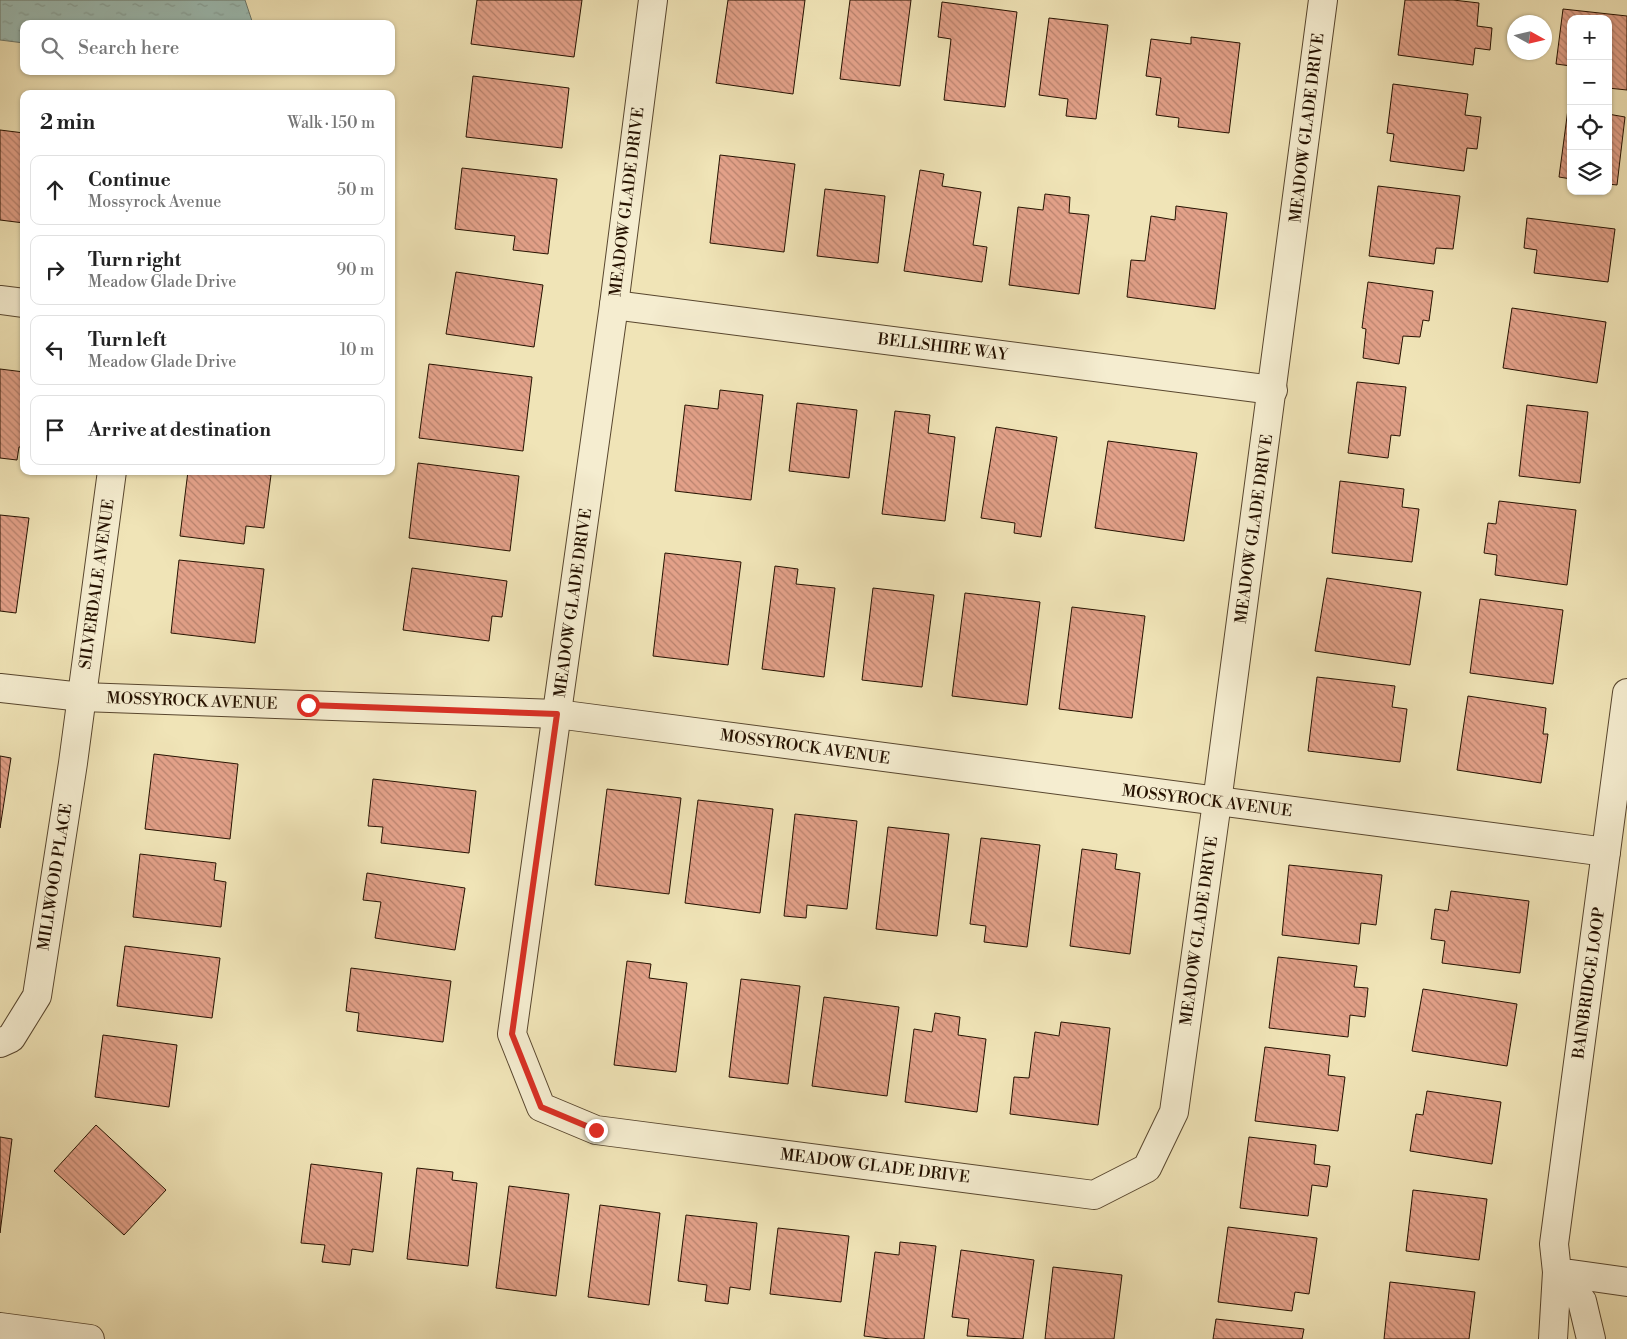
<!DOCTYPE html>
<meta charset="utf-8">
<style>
:root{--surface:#fff;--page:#f2f2f2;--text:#222;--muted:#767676;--line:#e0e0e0}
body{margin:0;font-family:"Libre Bodoni",serif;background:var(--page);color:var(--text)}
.controls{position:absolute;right:15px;top:15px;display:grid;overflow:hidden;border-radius:10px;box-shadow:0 1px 4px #0004}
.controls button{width:45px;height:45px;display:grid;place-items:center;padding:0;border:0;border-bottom:1px solid var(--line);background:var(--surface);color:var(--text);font:25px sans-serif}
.compass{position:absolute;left:1507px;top:15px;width:45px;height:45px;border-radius:50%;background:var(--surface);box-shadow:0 1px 4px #0004;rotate:98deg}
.stop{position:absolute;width:15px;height:15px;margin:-11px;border:4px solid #d93025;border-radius:50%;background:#fff}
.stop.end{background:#d93025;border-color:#fff;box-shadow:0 1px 5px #0008}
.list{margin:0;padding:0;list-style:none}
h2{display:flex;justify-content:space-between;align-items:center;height:65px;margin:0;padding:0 20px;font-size:21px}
h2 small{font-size:16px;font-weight:400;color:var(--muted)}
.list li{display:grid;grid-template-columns:32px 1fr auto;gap:15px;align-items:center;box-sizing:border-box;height:70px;margin:0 10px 10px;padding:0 10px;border:1px solid var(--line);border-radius:10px}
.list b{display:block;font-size:19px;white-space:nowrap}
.list p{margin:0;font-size:16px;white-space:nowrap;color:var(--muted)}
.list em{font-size:16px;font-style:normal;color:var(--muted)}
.icon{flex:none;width:28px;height:28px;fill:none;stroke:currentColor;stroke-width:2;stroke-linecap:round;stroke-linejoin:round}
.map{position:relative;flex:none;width:1627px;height:1339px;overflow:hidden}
.search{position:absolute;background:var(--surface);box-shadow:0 1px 4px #0004;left:20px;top:20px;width:375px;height:55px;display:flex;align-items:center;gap:12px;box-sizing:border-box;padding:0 18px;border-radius:10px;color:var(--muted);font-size:19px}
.panel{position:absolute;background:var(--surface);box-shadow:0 1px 4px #0004;left:20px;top:90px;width:375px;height:385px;border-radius:10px}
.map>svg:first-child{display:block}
.water{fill:url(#water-ripples);stroke:#6d796d}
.building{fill:url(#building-back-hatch);stroke:#261201}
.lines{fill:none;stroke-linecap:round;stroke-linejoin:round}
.minor-casing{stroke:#58462e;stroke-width:30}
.tertiary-casing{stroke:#58462e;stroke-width:30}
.minor{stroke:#f5edd0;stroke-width:28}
.tertiary{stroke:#f5edd0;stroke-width:28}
.route{stroke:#d93025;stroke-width:6}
.labels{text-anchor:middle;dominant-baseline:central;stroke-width:4;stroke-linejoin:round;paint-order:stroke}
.street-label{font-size:16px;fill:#261201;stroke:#f5edd0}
</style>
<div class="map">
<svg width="1627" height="1339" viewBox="0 0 1627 1339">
<defs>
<pattern id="water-ripples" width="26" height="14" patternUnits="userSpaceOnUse" patternTransform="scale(1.25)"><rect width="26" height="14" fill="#9cbdb5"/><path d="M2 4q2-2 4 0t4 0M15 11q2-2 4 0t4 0" fill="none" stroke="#86a19a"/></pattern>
<pattern id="building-back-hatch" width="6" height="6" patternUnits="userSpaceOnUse" patternTransform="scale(1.25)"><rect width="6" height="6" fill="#e3a189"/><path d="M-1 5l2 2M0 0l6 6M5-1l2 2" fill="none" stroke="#b8826e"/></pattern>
</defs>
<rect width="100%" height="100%" fill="#f0e4b7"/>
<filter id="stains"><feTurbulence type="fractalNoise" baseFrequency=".004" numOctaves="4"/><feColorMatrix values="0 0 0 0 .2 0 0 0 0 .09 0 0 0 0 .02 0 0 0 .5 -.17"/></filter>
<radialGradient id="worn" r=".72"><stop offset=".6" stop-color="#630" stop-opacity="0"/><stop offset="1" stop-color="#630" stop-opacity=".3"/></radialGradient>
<path class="water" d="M0,0H245L253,24H24V43L0,40Z"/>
<g class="building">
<path d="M477,0H582L574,57L471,44Z"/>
<path d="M728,0H805L793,94L716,83Z"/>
<path d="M850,0H911L900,86L840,79Z"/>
<path d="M1405,0H1453L1479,3L1477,26L1492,28L1490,50L1475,48L1473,65L1398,55Z"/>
<path d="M942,2L1017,12L1005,107L944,100L951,39L938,37Z"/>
<path d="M1563,9L1627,16V90L1608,88V19H1571V66L1556,64Z"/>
<path d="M1049,18L1108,25L1096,119L1066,116L1068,99L1039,95Z"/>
<path d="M1191,37L1240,43L1229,133L1178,127L1179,118L1156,115L1161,78L1146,76L1151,39L1191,44Z"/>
<path d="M473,76L569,88L562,148L466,137Z"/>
<path d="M1393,84L1468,94L1465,115L1481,117L1477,149L1467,148L1464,171L1390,161L1394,134L1387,133Z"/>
<path d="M1568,109L1571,110V179L1559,177Z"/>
<path d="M1608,114L1625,117L1617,185L1608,184Z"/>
<path d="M0,130L24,133V223L0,220Z"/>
<path d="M720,155L795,164L784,252L710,243Z"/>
<path d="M462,168L557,179L548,254L513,250L515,236L455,229Z"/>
<path d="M920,170L944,174L942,186L981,192L973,245L987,247L982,282L904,271Z"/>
<path d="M1378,186L1460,196L1453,249L1436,248L1434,264L1369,256Z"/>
<path d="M825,189L885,196L878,263L817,256Z"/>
<path d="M1045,194L1070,197L1069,213L1089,215L1079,294L1009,285L1018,207L1043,210Z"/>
<path d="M1176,206L1227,213L1215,309L1127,297L1131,260L1145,261L1151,216L1175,220Z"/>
<path d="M1527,218L1615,229L1608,282L1534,273L1537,250L1524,248Z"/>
<path d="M456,272L543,285L534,347L446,334Z"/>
<path d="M1368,282L1433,291L1429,321L1423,320L1420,337L1403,336L1399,364L1363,358L1366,329L1362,328Z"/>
<path d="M1512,308L1606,322L1597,383L1503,368Z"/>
<path d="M429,364L532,377L523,451L419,438Z"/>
<path d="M0,369L24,372V447H19L17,460L0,458Z"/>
<path d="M1357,382L1406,387L1400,436L1391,435L1388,458L1348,453Z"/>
<path d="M720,390L763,395L751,500L675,491L685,405L718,409Z"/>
<path d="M797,403L857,410L849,478L789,471Z"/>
<path d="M1527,405L1588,412L1580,483L1519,476Z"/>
<path d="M895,411L930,415L928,433L955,437L945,521L882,514Z"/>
<path d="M996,427L1057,437L1041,537L1014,533L1015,523L981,518Z"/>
<path d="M1108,441L1197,453L1184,541L1095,528Z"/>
<path d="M418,463L519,476L510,551L409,538Z"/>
<path d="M188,471H242L271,475L264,528L246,526L244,544L180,536Z"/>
<path d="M1340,481L1404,489L1402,507L1419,509L1412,562L1332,553Z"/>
<path d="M1499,501L1576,510L1567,585L1495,575L1497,555L1484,553L1488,523L1496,524Z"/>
<path d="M0,515L29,518L16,613L0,611Z"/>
<path d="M665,553L741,562L728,665L653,656Z"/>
<path d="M179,560L264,569L255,643L171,633Z"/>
<path d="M775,566L798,569L796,584L835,588L824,677L762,669Z"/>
<path d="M412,568L507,581L502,617L492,616L489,641L403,630Z"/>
<path d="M1327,578L1421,592L1410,665L1315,651Z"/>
<path d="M873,588L934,595L922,687L862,680Z"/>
<path d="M965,593L1040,602L1027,705L952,696Z"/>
<path d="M1480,599L1563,610L1553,684L1470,673Z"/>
<path d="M1072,607L1145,616L1132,718L1059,709Z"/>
<path d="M1317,677L1395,686L1392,707L1407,709L1400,762L1308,751Z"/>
<path d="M1468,696L1546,708L1543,734H1548L1541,783L1457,770Z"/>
<path d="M154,754L238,764L230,839L145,829Z"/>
<path d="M0,756L11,758L0,828Z"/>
<path d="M373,779L476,791L469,853L381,843L383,827L368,826Z"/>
<path d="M607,789L681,798L669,894L595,885Z"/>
<path d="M698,800L773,809L760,913L685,903Z"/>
<path d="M795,814L857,821L847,909L807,905L806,918L784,916Z"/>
<path d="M888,827L949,834L937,936L876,929Z"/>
<path d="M981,838L1040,845L1027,947L984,942L986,926L970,924Z"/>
<path d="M1082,849L1117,854L1115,869L1140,873L1130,954L1070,946Z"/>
<path d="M140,854L216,863L214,880L226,882L221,927L133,917Z"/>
<path d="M1289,865L1382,875L1376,925L1361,923L1359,944L1282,935Z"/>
<path d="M367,873L465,888L455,950L375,938L381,902L363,900Z"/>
<path d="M1451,891L1529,901L1520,973L1442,963L1445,941L1431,939L1435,909L1448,911Z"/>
<path d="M125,946L220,958L212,1018L117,1006Z"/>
<path d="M1278,957L1357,966L1354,987L1368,988L1365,1017L1350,1015L1348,1037L1269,1028Z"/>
<path d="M627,961L651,964L649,978L687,983L676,1072L614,1065Z"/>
<path d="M351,968L451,981L443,1042L357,1031L359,1013L346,1011Z"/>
<path d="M741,979L800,986L788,1084L729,1077Z"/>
<path d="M1423,989L1517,1004L1507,1066L1412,1051Z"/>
<path d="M824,997L899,1007L887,1096L812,1086Z"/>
<path d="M935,1013L960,1017L958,1035L986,1039L977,1112L905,1102L914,1029L932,1032Z"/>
<path d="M1061,1022L1110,1028L1098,1125L1010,1114L1014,1077L1029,1078L1035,1032L1059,1036Z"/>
<path d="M103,1035L177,1045L169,1107L95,1097Z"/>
<path d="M1265,1047L1330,1055L1328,1075L1345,1077L1338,1131L1255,1121Z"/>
<path d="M1427,1091L1501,1102L1492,1164L1410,1151L1416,1114L1423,1115Z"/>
<path d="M96,1125L166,1190L124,1235L54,1171Z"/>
<path d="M0,1137L12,1139L0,1233Z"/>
<path d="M1249,1137L1316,1145L1314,1164L1330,1166L1327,1187L1312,1185L1308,1216L1240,1208Z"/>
<path d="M311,1164L382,1173L373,1252L352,1249L350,1265L322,1262L325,1245L301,1243Z"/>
<path d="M417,1168L453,1172L452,1180L477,1183L468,1266L407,1259Z"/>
<path d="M509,1186L569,1194L556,1296L496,1288Z"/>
<path d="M1413,1190L1487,1199L1479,1260L1406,1251Z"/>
<path d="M600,1205L660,1213L649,1305L588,1297Z"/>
<path d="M686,1215L757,1223L750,1290L730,1287L728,1304L705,1301L707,1285L678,1281Z"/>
<path d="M1228,1227L1317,1238L1309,1294L1295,1292L1292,1311L1218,1302Z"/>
<path d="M778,1228L849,1236L841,1302L770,1294Z"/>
<path d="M900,1242L936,1246L924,1339H890L864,1336L875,1252L899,1255Z"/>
<path d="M961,1250L1034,1260L1023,1339L967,1336L969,1319L952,1317Z"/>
<path d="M1053,1267L1122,1275L1114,1339H1045Z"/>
<path d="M1390,1282L1475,1292L1469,1339H1384Z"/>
<path d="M1216,1319L1304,1329L1302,1339H1213Z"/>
</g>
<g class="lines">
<g class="minor-casing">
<g id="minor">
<path d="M653,0L614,305L512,1034L541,1107L596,1130L1094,1195L1147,1168L1174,1112L1217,802L1323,0"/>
<path d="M0,300L24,303"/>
<path d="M614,305L1273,390"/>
<path d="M0,688L82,697L557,714L1606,852"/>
<path d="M1627,693L1554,1244L1557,1272L1627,1282"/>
<path d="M0,1043L11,1038L37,996L73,763L112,471"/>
<path d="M1557,1272L1582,1301L1591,1339"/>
<path d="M1553,1339L1557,1272"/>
</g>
</g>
<g class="tertiary-casing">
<path id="tertiary" d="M0,1327L90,1339"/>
</g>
<use href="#minor" class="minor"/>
<use href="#tertiary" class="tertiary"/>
</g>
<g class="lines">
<path class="route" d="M308,705L557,714L512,1034L541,1107L596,1130"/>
</g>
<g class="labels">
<g class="street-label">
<text transform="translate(1307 128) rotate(-83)">MEADOW GLADE DRIVE</text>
<text transform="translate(627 202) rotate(-83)">MEADOW GLADE DRIVE</text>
<text transform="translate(943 347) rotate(7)">BELLSHIRE WAY</text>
<text transform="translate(1254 529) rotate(-82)">MEADOW GLADE DRIVE</text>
<text transform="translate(97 584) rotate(-82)">SILVERDALE AVENUE</text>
<text transform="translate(573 603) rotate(-82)">MEADOW GLADE DRIVE</text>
<text transform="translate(192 701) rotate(2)">MOSSYROCK AVENUE</text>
<text transform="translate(805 747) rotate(8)">MOSSYROCK AVENUE</text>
<text transform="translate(1207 801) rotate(7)">MOSSYROCK AVENUE</text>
<text transform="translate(55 877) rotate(-81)">MILLWOOD PLACE</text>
<text transform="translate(1199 931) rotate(-82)">MEADOW GLADE DRIVE</text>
<text transform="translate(1589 983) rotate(-82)">BAINBRIDGE LOOP</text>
<text transform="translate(875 1166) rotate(7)">MEADOW GLADE DRIVE</text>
</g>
</g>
<rect width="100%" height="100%" filter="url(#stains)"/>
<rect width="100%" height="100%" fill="url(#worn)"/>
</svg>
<div class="controls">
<button>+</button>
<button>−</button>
<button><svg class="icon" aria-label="locate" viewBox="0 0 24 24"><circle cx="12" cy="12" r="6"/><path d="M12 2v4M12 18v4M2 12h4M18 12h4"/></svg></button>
<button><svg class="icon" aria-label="layers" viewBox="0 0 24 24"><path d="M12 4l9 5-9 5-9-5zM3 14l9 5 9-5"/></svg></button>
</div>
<svg class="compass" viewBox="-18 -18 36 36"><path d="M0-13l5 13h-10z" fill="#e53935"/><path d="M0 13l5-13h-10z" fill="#767676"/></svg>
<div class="stop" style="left:308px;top:705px"></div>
<div class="stop end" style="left:596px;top:1130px"></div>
<div class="search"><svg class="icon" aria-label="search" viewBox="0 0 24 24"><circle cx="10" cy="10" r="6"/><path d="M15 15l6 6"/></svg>Search here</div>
<section class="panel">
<h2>2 min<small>Walk · 150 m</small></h2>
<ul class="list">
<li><svg class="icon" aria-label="ahead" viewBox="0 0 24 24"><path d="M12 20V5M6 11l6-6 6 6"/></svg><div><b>Continue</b><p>Mossyrock Avenue</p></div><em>50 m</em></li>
<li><svg class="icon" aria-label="right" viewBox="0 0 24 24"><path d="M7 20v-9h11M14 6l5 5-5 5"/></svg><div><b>Turn right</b><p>Meadow Glade Drive</p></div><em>90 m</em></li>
<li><svg class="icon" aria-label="left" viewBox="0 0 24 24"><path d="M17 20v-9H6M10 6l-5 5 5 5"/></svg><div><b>Turn left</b><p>Meadow Glade Drive</p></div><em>10 m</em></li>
<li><svg class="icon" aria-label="arrive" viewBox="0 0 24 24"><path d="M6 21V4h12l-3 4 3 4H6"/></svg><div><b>Arrive at destination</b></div></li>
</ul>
</section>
</div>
